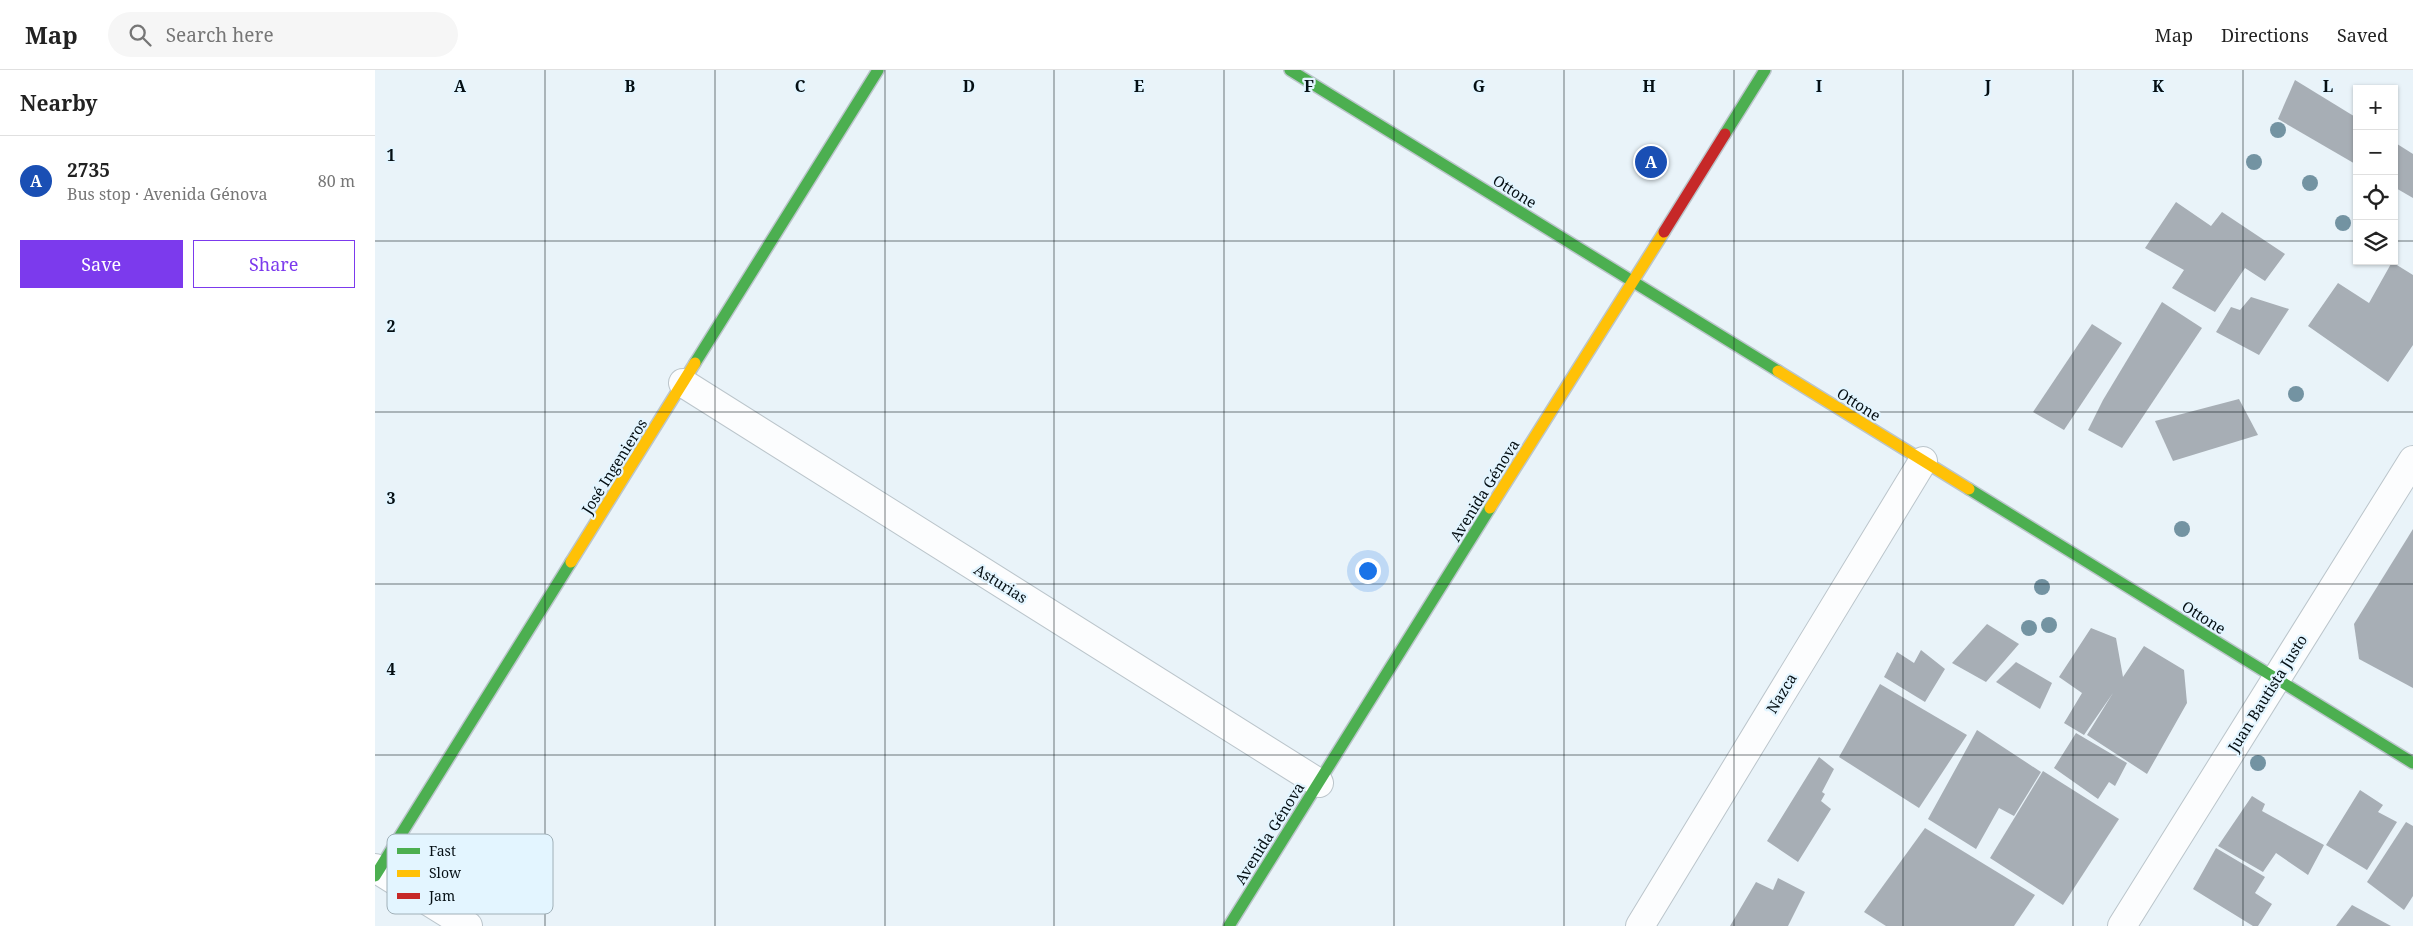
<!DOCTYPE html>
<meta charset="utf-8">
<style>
:root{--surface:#fff;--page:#f6f6f6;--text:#222;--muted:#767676;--line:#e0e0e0;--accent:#7c3aed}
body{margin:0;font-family:"Noto Serif",serif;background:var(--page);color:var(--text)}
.controls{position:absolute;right:15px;top:15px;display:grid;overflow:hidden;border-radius:0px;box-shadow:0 1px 4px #0004}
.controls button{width:45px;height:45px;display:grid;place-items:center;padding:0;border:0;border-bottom:1px solid var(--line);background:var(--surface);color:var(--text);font:25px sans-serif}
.you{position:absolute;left:992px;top:500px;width:18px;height:18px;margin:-12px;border:4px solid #fff;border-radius:50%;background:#1a73e8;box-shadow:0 0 0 8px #1a73e833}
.badge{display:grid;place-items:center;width:32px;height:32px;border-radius:50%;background:var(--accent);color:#fff;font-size:16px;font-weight:700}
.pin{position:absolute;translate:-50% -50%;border:2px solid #fff;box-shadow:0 1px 5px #0006}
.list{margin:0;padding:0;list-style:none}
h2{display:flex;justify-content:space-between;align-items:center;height:65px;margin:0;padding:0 20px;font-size:21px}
h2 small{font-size:16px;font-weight:400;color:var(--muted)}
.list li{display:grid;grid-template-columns:32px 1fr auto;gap:15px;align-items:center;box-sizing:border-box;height:90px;padding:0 20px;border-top:1px solid var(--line)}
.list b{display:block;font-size:19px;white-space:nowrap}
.list p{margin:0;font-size:16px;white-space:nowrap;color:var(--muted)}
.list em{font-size:16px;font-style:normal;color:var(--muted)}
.actions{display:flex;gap:10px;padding:15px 20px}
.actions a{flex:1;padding:11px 0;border:1px solid var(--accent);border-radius:0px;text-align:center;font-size:18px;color:var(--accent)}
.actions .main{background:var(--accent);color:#fff}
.icon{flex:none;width:28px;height:28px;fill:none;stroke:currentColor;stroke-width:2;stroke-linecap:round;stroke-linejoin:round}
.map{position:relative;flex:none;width:2038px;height:856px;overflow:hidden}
header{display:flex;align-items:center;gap:30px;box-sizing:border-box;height:70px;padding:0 25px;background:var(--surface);border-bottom:1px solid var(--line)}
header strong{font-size:24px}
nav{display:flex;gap:28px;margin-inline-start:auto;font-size:18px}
.search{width:350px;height:45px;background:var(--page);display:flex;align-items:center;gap:12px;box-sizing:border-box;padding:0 18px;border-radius:28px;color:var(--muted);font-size:19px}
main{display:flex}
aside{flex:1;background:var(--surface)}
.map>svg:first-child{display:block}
.building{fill:#a7aeb5}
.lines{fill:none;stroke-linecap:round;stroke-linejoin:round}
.street-casing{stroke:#bbc5cb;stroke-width:30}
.fast-casing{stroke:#bbc5cb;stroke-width:14}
.slow-casing{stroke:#bbc5cb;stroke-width:14}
.jam-casing{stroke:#bbc5cb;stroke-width:14}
.street{stroke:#fcfdfe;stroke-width:28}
.fast{stroke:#4caf50;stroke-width:11}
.slow{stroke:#ffc107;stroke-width:11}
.jam{stroke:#c62828;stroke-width:11}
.tree{fill:#7393a2}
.grid{fill:none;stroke:#050f14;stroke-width:1;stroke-opacity:0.55}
.labels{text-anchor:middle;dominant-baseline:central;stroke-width:4.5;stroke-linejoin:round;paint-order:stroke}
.street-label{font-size:15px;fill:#050f14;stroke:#e3f5ff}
.key{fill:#e3f5ff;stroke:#a0b0b8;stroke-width:1}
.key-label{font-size:14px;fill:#050f14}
.grid-label{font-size:16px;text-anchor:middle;font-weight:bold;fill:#050f14;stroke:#e3f5ff;stroke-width:4.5;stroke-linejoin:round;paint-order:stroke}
</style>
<header>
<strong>Map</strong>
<div class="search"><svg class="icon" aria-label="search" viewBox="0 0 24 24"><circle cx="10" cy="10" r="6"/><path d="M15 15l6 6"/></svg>Search here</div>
<nav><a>Map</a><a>Directions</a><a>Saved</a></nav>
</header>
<main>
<aside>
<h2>Nearby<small></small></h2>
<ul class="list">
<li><span class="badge" style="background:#1a4fb4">A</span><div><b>2735</b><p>Bus stop · Avenida Génova</p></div><em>80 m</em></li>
</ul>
<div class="actions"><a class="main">Save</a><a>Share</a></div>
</aside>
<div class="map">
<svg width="2038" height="856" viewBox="0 0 2038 856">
<rect width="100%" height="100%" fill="#e9f3f9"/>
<g class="building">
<path d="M1920,10L1982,48V95L1903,49Z"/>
<path d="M2019,72L2038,84V128L2019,117Z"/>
<path d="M1801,132L1836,156L1847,142L1910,184L1890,211L1870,198L1840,242L1797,218L1809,200L1770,178Z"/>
<path d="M2017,192L2038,205V275L2013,312L1933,256L1963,213L1994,233Z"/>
<path d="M1876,227L1914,239L1884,285L1841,262L1856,237L1865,240Z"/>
<path d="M1787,232L1827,258L1747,378L1713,360L1728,330Z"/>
<path d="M1717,254L1747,273L1689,360L1658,342Z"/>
<path d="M1864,329L1883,365L1798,391L1780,351Z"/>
<path d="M2038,459V618L1984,589L1979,554Z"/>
<path d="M1612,554L1644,574L1611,612L1577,593Z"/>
<path d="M1716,558L1741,568L1748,607L1769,576L1809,600L1812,633L1772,704L1712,665L1738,623L1709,665L1689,653L1707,623L1684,607Z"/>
<path d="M1546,580L1570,599L1550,632L1509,607L1522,582L1539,593Z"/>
<path d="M1641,592L1677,613L1665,639L1621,612Z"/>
<path d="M1505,614L1592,665L1544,738L1464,687Z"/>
<path d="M1602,660L1666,702L1639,746L1624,738L1601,779L1553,749Z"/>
<path d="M1701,663L1752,693L1740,716L1734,712L1723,729L1679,698Z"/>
<path d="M1444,687L1459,699L1447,722L1450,724L1446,731L1456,739L1423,792L1392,771Z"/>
<path d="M1668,701L1744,749L1688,835L1615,788Z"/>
<path d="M1985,720L2008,735L2003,742L2022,752L1992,800L1951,775Z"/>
<path d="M1877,726L1890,734L1887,741L1949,775L1933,805L1901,783L1888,802L1843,776Z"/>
<path d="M2031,752L2038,756V826L2029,840L1992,812Z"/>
<path d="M1550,758L1660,825L1639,856H1511L1489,842Z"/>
<path d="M1841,778L1890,807L1880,823L1897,834L1883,856H1878L1818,819Z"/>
<path d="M1403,808L1430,822L1413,856H1355L1381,812L1398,820Z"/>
<path d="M1977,835L2016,856H1961Z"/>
</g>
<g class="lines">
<g class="street-casing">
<g id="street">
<path d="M308,313L944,713"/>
<path d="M0,798L93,856"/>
<path d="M1265,856L1548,391"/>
<path d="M1747,856L2038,390"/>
</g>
</g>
<g class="fast-casing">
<g id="fast">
<path d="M915,0L1403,301"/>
<path d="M1350,64L1390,0"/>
<path d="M320,293L503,0"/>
<path d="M1594,419L2038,693"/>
<path d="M0,806L196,492"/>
<path d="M854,856L1115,438"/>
</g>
</g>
<g class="slow-casing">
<g id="slow">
<path d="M1403,301L1594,419"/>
<path d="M1115,438L1289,162"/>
<path d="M196,492L320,293"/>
</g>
</g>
<g class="jam-casing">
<path id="jam" d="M1289,162L1350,64"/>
</g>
<use href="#street" class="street"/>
<use href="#fast" class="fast"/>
<use href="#slow" class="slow"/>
<use href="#jam" class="jam"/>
</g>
<g class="tree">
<circle cx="1903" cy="60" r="8"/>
<circle cx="1879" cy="92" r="8"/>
<circle cx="1935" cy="113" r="8"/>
<circle cx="1968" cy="153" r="8"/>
<circle cx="1921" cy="324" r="8"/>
<circle cx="1807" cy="459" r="8"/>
<circle cx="1667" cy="517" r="8"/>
<circle cx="1674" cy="555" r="8"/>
<circle cx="1654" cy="558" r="8"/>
<circle cx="1883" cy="693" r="8"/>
</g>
<path class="grid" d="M170,0V856M340,0V856M510,0V856M679,0V856M849,0V856M1019,0V856M1189,0V856M1359,0V856M1528,0V856M1698,0V856M1868,0V856M0,171H1982M2019,171H2038M0,342H2038M0,514H2038M0,685H2038"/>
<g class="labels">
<g class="street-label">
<text transform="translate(1140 121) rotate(32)">Ottone</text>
<text transform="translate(1484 334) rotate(32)">Ottone</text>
<text transform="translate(239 396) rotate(-58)">José Ingenieros</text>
<text transform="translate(1109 420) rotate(-58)">Avenida Génova</text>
<text transform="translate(626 513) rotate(32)">Asturias</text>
<text transform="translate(1829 547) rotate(32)">Ottone</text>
<text transform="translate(1406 623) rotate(-59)">Nazca</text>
<text transform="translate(1892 623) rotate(-58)">Juan Bautista Justo</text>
<text transform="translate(894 763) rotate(-58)">Avenida Génova</text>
</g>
</g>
<rect x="12" y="764" width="166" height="80" rx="8" class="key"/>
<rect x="22" y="778" width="23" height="6" fill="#4caf50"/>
<rect x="22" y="800" width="23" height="7" fill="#ffc107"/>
<rect x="22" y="823" width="23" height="6" fill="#c62828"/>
<g class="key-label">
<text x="54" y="786">Fast</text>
<text x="54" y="808">Slow</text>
<text x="54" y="831">Jam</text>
</g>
<g class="grid-label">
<text x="85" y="22">A</text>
<text x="255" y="22">B</text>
<text x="425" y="22">C</text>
<text x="594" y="22">D</text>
<text x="764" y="22">E</text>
<text x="934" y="22">F</text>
<text x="1104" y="22">G</text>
<text x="1274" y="22">H</text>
<text x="1444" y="22">I</text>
<text x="1613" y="22">J</text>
<text x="1783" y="22">K</text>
<text x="1953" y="22">L</text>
<text x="16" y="91">1</text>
<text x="16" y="262">2</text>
<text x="16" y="434">3</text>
<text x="16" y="605">4</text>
</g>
</svg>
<div class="controls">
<button>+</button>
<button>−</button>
<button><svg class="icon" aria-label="locate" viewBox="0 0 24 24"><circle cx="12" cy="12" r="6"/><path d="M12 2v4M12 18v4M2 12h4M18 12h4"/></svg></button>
<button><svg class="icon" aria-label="layers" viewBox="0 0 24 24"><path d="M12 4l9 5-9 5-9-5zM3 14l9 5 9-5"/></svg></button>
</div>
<div class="you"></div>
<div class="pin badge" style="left:1276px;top:92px;background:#1a4fb4">A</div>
</div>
</main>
